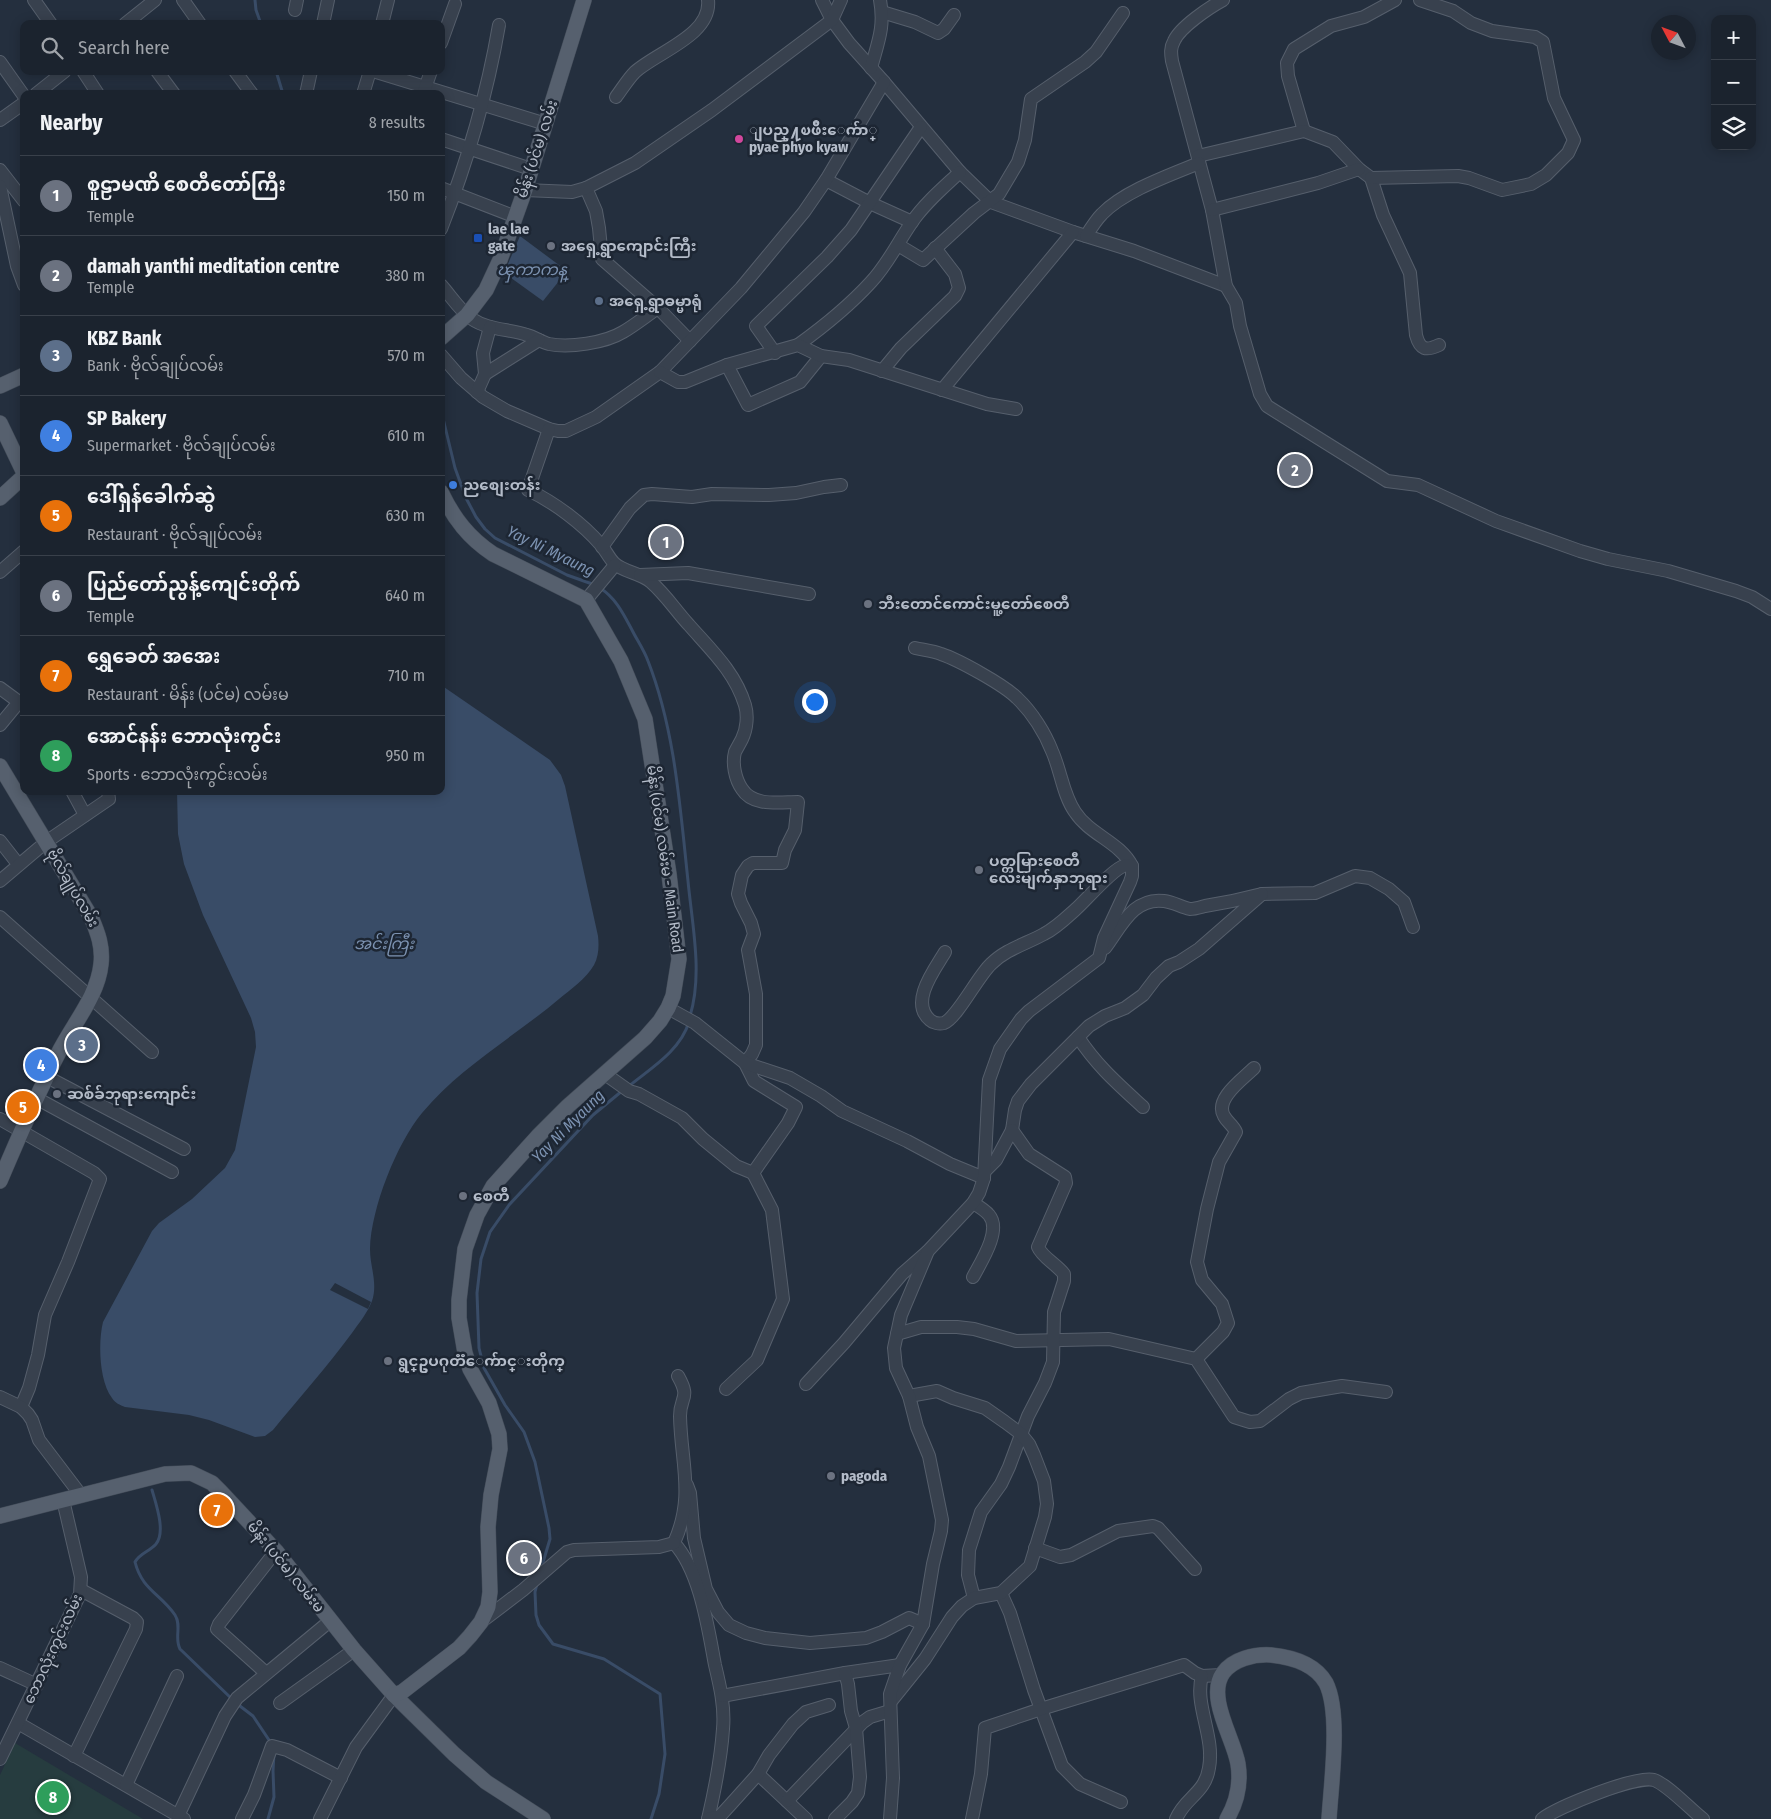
<!DOCTYPE html>
<meta charset="utf-8">
<style>
:root{--surface:#1b232e;--page:#242b36;--text:#f1f3f6;--muted:#a0a4aa;--line:#39404a;--accent:#bca0f2}
body{margin:0;font-family:"Fira Sans Condensed","Noto Sans Myanmar",sans-serif;background:var(--page);color:var(--text)}
.controls{position:absolute;right:15px;top:15px;display:grid;overflow:hidden;border-radius:10px;box-shadow:0 2px 12px #0003}
.controls button{width:45px;height:45px;display:grid;place-items:center;padding:0;border:0;border-bottom:1px solid var(--line);background:var(--surface);color:var(--text);font:25px sans-serif}
.compass{position:absolute;left:1651px;top:15px;width:45px;height:45px;border-radius:50%;background:var(--surface);box-shadow:0 2px 12px #0003;rotate:311deg}
.you{position:absolute;left:814px;top:701px;width:18px;height:18px;margin:-12px;border:4px solid #fff;border-radius:50%;background:#1a73e8;box-shadow:0 0 0 8px #1a73e833}
.badge{display:grid;place-items:center;width:32px;height:32px;border-radius:50%;background:var(--accent);color:#fff;font-size:16px;font-weight:700}
.pin{position:absolute;translate:-50% -50%;border:2px solid #fff;box-shadow:0 1px 5px #0006}
.list{margin:0;padding:0;list-style:none}
h2{display:flex;justify-content:space-between;align-items:center;height:65px;margin:0;padding:0 20px;font-size:21px}
h2 small{font-size:16px;font-weight:400;color:var(--muted)}
.list li{display:grid;grid-template-columns:32px 1fr auto;gap:15px;align-items:center;box-sizing:border-box;height:80px;padding:0 20px;border-top:1px solid var(--line)}
.list b{display:block;font-size:19px;white-space:nowrap}
.list p{margin:0;font-size:16px;white-space:nowrap;color:var(--muted)}
.list em{font-size:16px;font-style:normal;color:var(--muted)}
.icon{flex:none;width:28px;height:28px;fill:none;stroke:currentColor;stroke-width:2;stroke-linecap:round;stroke-linejoin:round}
.map{position:relative;flex:none;width:1771px;height:1819px;overflow:hidden}
.search{position:absolute;background:var(--surface);box-shadow:0 2px 12px #0003;left:20px;top:20px;width:425px;height:55px;display:flex;align-items:center;gap:12px;box-sizing:border-box;padding:0 18px;border-radius:10px;color:var(--muted);font-size:19px}
.panel{position:absolute;background:var(--surface);box-shadow:0 2px 12px #0003;left:20px;top:90px;width:425px;height:705px;border-radius:10px}
.map>svg:first-child{display:block}
.green{fill:#263c3f}
.water{fill:#394c67}
.pier{fill:#242f3e}
.lines{fill:none;stroke-linecap:round;stroke-linejoin:round}
.stream{stroke:#394c67;stroke-width:3}
.minor-casing{stroke:#565f6c;stroke-width:14}
.major-casing{stroke:#414a57;stroke-width:16}
.minor{stroke:#38414e;stroke-width:12}
.major{stroke:#56606e;stroke-width:15}
.hotel-dot{fill:#d1479c;stroke:#1d2633;stroke-width:2}
.transit-dot{fill:#1a4fb4;stroke:#1d2633;stroke-width:2}
.worship-dot{fill:#6b7280;stroke:#1d2633;stroke-width:2}
.service-dot{fill:#5c6f8a;stroke:#1d2633;stroke-width:2}
.shop-dot{fill:#3f7fe0;stroke:#1d2633;stroke-width:2}
.labels{text-anchor:middle;dominant-baseline:central;stroke-width:5;stroke-linejoin:round;paint-order:stroke}
.poi-label{font-size:15px;font-weight:bold;fill:#b4bcc9;stroke:#1d2633;text-anchor:start}
.street-label{font-size:15px;fill:#b4bcc9;stroke:#1d2633}
.water-label{font-size:16px;font-style:italic;fill:#7c92b1;stroke:#1d2633}
</style>
<div class="map">
<svg width="1771" height="1819" viewBox="0 0 1771 1819">
<rect width="100%" height="100%" fill="#242f3e"/>
<path class="green" d="M15,1743L143,1819H0V1775Z"/>
<g class="water">
<path d="M520,236L567,271L543,301L504,273Z"/>
<path d="M441,685L550,760L561,775L565,786L598,936C599,945 599,956 594,965C586,979 571,989 559,999C514,1037 460,1067 422,1113C397,1143 371,1208 370,1249C370,1267 378,1283 372,1301C368,1312 359,1323 352,1333C327,1367 299,1398 273,1430L265,1436L255,1437L209,1420L189,1415L125,1407C120,1405 115,1403 112,1398C99,1381 98,1342 103,1322L152,1231L159,1223L192,1199L225,1168L235,1150L256,1047L255,1032L251,1018L203,915L184,864L178,834L177,791H441Z"/>
</g>
<path class="pier" d="M335,1283L371,1302L368,1309L330,1290Z"/>
<g class="lines">
<g class="stream">
<path d="M255,0L256,10L261,24"/>
<path d="M276,71L283,94"/>
<path d="M441,410L455,468L466,498L476,517L485,529L495,538L567,575L595,585"/>
<path d="M600,588C616,598 624,615 632,630C637,640 644,650 648,661C675,730 680,807 688,881C692,924 703,974 690,1016"/>
<path d="M629,1086C651,1068 680,1051 689,1022"/>
<path d="M152,1490C156,1504 166,1532 156,1544C149,1552 140,1553 135,1562C142,1590 161,1594 175,1615C182,1626 174,1638 180,1649L232,1699"/>
<path d="M541,1569L550,1539L549,1528L535,1462L524,1432L505,1405L484,1368L479,1348L477,1293L481,1259L490,1232L509,1205L593,1115L622,1091"/>
<path d="M537,1584L535,1592L536,1615L539,1625L553,1644L604,1659L660,1694L665,1754L659,1794L651,1819"/>
<path d="M236,1703L253,1716L271,1743"/>
<path d="M268,1819L274,1797L273,1771L274,1753"/>
</g>
<g class="minor-casing">
<g id="minor">
<path d="M34,0L51,24"/>
<path d="M183,0L200,24"/>
<path d="M822,0L832,20L849,43L884,82L960,172L991,202L1073,232L1134,251L1226,286"/>
<path d="M1223,0C1210,7 1180,27 1174,41C1170,48 1171,54 1172,61L1212,210L1226,286L1236,303L1240,326L1260,394L1267,406L1387,481L1418,485L1496,521L1580,551L1608,559L1668,571L1736,591L1752,597L1771,609"/>
<path d="M295,10L297,0"/>
<path d="M882,12L915,22L938,33L944,29L954,15"/>
<path d="M125,24L155,0"/>
<path d="M323,24L328,0"/>
<path d="M382,24L388,0"/>
<path d="M441,43L455,4"/>
<path d="M0,62L24,96"/>
<path d="M871,68C878,42 885,27 880,0"/>
<path d="M83,71L98,94"/>
<path d="M157,71L174,94"/>
<path d="M235,71L252,94"/>
<path d="M373,71L546,124"/>
<path d="M36,94L65,71"/>
<path d="M306,94L311,71"/>
<path d="M363,94L370,71"/>
<path d="M423,94L431,71"/>
<path d="M616,97C622,89 628,79 635,72C657,52 712,35 708,0"/>
<path d="M0,120L24,103"/>
<path d="M1304,131L1288,76L1287,63L1294,49L1331,26L1364,17L1395,0"/>
<path d="M441,139L531,169"/>
<path d="M1198,156L1304,131L1333,142L1359,169L1371,178L1383,215L1410,273L1416,335C1420,350 1426,351 1439,345"/>
<path d="M0,170L24,201"/>
<path d="M1371,178L1458,176L1469,178L1502,190L1531,184L1546,175L1568,153L1574,140L1554,98L1543,42L1535,37L1492,31L1471,23L1453,11L1420,0"/>
<path d="M826,180L870,203L912,222"/>
<path d="M0,186L17,266L24,285"/>
<path d="M441,188L516,217"/>
<path d="M586,188L596,211L599,228L602,259L658,308"/>
<path d="M525,190L572,192L586,188L635,163L712,110L832,20L841,0"/>
<path d="M1212,210L1318,183L1359,169"/>
<path d="M441,229C467,163 487,95 499,25"/>
<path d="M1086,236C1091,228 1096,220 1102,214C1124,191 1170,175 1199,163"/>
<path d="M898,245L923,260L974,213L999,194L1018,162L1025,140L1031,99L1085,62L1096,52L1123,13"/>
<path d="M441,285C451,296 460,311 472,319C488,330 510,329 527,335C535,337 541,342 549,344C569,348 605,343 623,332C635,325 646,316 658,308L690,341"/>
<path d="M798,345C823,327 850,305 871,282C888,264 898,242 912,222C925,203 943,188 960,172"/>
<path d="M775,353L756,326L827,257L851,230L921,127"/>
<path d="M441,355L461,378L483,397L507,411L549,429L558,431H566L596,417L660,372L741,288L804,212L826,180L884,82"/>
<path d="M727,365L748,405L800,382L821,356"/>
<path d="M882,371L901,348L955,296L959,288L955,274L935,248"/>
<path d="M660,372L678,382H685L727,365L798,345L821,356L849,360L987,404L1016,409"/>
<path d="M485,374L539,340"/>
<path d="M942,390L1073,232"/>
<path d="M477,392L485,374L483,353L490,327"/>
<path d="M549,429L528,490C554,502 583,524 601,545C606,551 609,558 614,563C623,572 641,573 651,582C666,595 676,611 689,625C711,650 735,672 745,705C748,715 747,729 742,739C740,743 737,748 735,752C732,763 735,779 742,789C753,807 780,802 798,802L795,830L785,850L782,863H753L748,866L742,875L738,894L741,903L751,923L754,934L748,950L756,994V1045L752,1054L745,1063L754,1081L796,1107L788,1123L753,1173L736,1166L703,1139L682,1118L639,1094L629,1091L605,1074"/>
<path d="M602,547L630,508L644,495L652,494L692,497L712,494L769,495L796,493L824,487L841,485"/>
<path d="M0,572L24,551"/>
<path d="M640,575L688,573L809,594"/>
<path d="M586,600L615,565"/>
<path d="M915,648C924,650 933,651 941,654C959,660 1004,685 1017,698C1032,712 1045,733 1052,751C1061,771 1063,795 1075,812C1090,835 1120,842 1132,866"/>
<path d="M0,688L19,702L0,725"/>
<path d="M72,791L85,815"/>
<path d="M0,841L18,864"/>
<path d="M0,881L46,842L109,799L108,791"/>
<path d="M1262,894L1315,893L1355,876L1370,878L1389,889L1404,902L1413,927"/>
<path d="M0,917L152,1052"/>
<path d="M668,1008L695,1023L745,1063L790,1078L821,1096L842,1111L907,1141L950,1164L984,1178"/>
<path d="M1078,1037C1097,1066 1118,1084 1143,1107"/>
<path d="M47,1077L184,1149"/>
<path d="M36,1098L172,1172"/>
<path d="M0,1119L94,1173L100,1179L68,1262L45,1315L38,1355L29,1388L21,1407"/>
<path d="M1012,1130L1015,1110L1018,1101L1031,1084L1089,1026L1105,1016L1125,1008L1143,995L1156,978L1169,966L1179,962L1199,949L1262,894C1243,899 1224,903 1205,906C1201,907 1195,909 1190,909C1181,907 1173,902 1164,901C1133,897 1121,927 1105,948"/>
<path d="M973,1277C981,1262 1002,1230 989,1215C985,1210 978,1206 973,1203"/>
<path d="M897,1334L921,1327H957L974,1329L1016,1341L1109,1339L1196,1359L1234,1417L1250,1422L1260,1421L1289,1399L1301,1393L1342,1386L1386,1392"/>
<path d="M1196,1359L1223,1332L1228,1323L1222,1304L1202,1280L1197,1262L1207,1209L1219,1162L1236,1132C1233,1125 1227,1122 1224,1116C1214,1099 1243,1079 1254,1068"/>
<path d="M806,1384L844,1343L902,1274L927,1252"/>
<path d="M726,1389L757,1360L783,1299L772,1210L753,1173"/>
<path d="M0,1397L21,1407L28,1414L32,1420L39,1440L80,1494"/>
<path d="M687,1485L690,1493L694,1538L706,1589L718,1612L729,1625L746,1633L765,1638L810,1643L866,1638L882,1632L909,1618L923,1624"/>
<path d="M674,1543C700,1571 708,1628 715,1665C720,1686 725,1707 723,1729C721,1759 715,1789 708,1819"/>
<path d="M674,1543C695,1496 681,1464 680,1416C680,1396 691,1399 678,1376"/>
<path d="M1035,1548L1060,1557L1071,1555L1118,1531L1153,1526L1158,1528L1195,1569"/>
<path d="M1001,1593L1010,1613L1034,1690L1062,1766L1080,1784L1121,1802"/>
<path d="M974,1598L968,1575L969,1550L981,1512L1001,1484L1009,1467L1028,1416L1045,1383L1053,1362L1054,1312L1064,1281V1274C1056,1264 1042,1257 1038,1247L1066,1183L1065,1177L1029,1154L1012,1130L996,1160L984,1172"/>
<path d="M481,1622L523,1590L567,1552L574,1550L659,1547L674,1543"/>
<path d="M0,1668L37,1685"/>
<path d="M266,1673L217,1629L219,1624L276,1551"/>
<path d="M722,1696L845,1673L900,1665"/>
<path d="M892,1700L925,1659L952,1617L962,1606L974,1598L1001,1593L1030,1566L1045,1517L1047,1504L1044,1481L1034,1455L1029,1444L1021,1434L1005,1422L985,1408L953,1398L937,1391L909,1396"/>
<path d="M280,1703L354,1650"/>
<path d="M18,1723L184,1819"/>
<path d="M74,1756L136,1629L137,1622L133,1618L81,1590"/>
<path d="M0,1759L80,1594L81,1577L63,1500"/>
<path d="M758,1774L806,1819"/>
<path d="M126,1785L177,1676"/>
<path d="M787,1801L863,1722L870,1717L890,1711"/>
<path d="M178,1816L225,1716L237,1698L330,1621"/>
<path d="M242,1819L254,1795L272,1746L287,1750L341,1778"/>
<path d="M320,1819L356,1747L394,1695"/>
<path d="M708,1819L720,1816L731,1804L758,1774L769,1755L793,1724L806,1712L829,1705"/>
<path d="M835,1819L852,1802L858,1793L860,1777L856,1728L851,1711L848,1684L845,1673"/>
<path d="M890,1819L893,1778L890,1694L900,1665L923,1624L933,1564L941,1531L942,1520L929,1456L917,1427L909,1396L896,1368L894,1348L901,1315L928,1251L973,1203L979,1193L984,1178L989,1080L1000,1049L1021,1019L1029,1011L1099,958L1104,938L1130,882L1132,876V866C1130,866 1126,865 1124,866C1114,868 1086,900 1076,909C1066,918 1056,928 1044,934C1026,944 1006,949 991,964C978,976 957,1018 944,1023C939,1024 933,1023 930,1020C909,1002 935,969 945,952"/>
<path d="M972,1819L981,1774L985,1728L1041,1709L1184,1665L1195,1673L1202,1676L1221,1675"/>
<path d="M1176,1819C1185,1797 1205,1794 1209,1768C1215,1736 1194,1705 1202,1676"/>
<path d="M1542,1819C1558,1807 1636,1775 1654,1780C1668,1785 1690,1809 1703,1819"/>
</g>
</g>
<g class="major-casing">
<g id="major">
<path d="M441,338L467,315L486,290L500,260L525,190L584,0"/>
<path d="M0,386L24,375"/>
<path d="M0,423L24,473"/>
<path d="M0,498L24,476"/>
<path d="M0,766L91,917C98,933 103,947 101,964C98,995 74,1023 60,1050C38,1092 19,1136 0,1181"/>
<path d="M0,1516L165,1474L191,1473L212,1483L221,1492L276,1551L354,1650L394,1695L454,1754L486,1782L543,1819"/>
<path d="M394,1695L402,1692L459,1648L470,1636L481,1622L488,1607L490,1592L488,1527L491,1495L500,1449L499,1434L489,1403L470,1369L465,1353L459,1318V1300L465,1249L477,1215L493,1186L538,1136L568,1106L645,1038L660,1021L668,1008L673,996L679,959L669,874L645,719L621,661L586,600L493,554C469,538 454,519 441,492"/>
<path d="M1227,1819C1237,1802 1241,1783 1238,1764C1234,1739 1206,1697 1223,1673C1233,1659 1254,1654 1271,1655C1291,1657 1315,1664 1326,1683C1341,1713 1331,1785 1329,1819"/>
</g>
</g>
<use href="#minor" class="minor"/>
<use href="#major" class="major"/>
</g>
<circle class="hotel-dot" cx="739" cy="139" r="5"/>
<rect class="transit-dot" x="473" y="233" width="10" height="10" rx="2.5"/>
<g class="worship-dot">
<circle cx="551" cy="246" r="5"/>
<circle cx="868" cy="604" r="5"/>
<circle cx="979" cy="870" r="5"/>
<circle cx="57" cy="1094" r="5"/>
<circle cx="463" cy="1196" r="5"/>
<circle cx="388" cy="1361" r="5"/>
<circle cx="831" cy="1476" r="5"/>
</g>
<circle class="service-dot" cx="599" cy="301" r="5"/>
<circle class="shop-dot" cx="453" cy="485" r="5"/>
<g class="labels">
<g class="poi-label">
<text x="749" y="130">ျပည္႔ၿဖိဳးေက်ာ္<tspan x="749" dy="17">pyae phyo kyaw</tspan></text>
<text x="488" y="229">lae lae<tspan x="488" dy="17">gate</tspan></text>
<text x="561" y="246">အရှေ့ရွာကျောင်းကြီး</text>
<text x="609" y="301">အရှေ့ရွာဓမ္မာရုံ</text>
<text x="463" y="485">ညစျေးတန်း</text>
<text x="878" y="604">ဘီးတောင်ကောင်းမူ့တော်စေတီ</text>
<text x="989" y="861">ပတ္တမြား‌စေတီ‌<tspan x="989" dy="17">လေးမျက်နှာဘုရား</tspan></text>
<text x="67" y="1094">ဆစ်ခ်ဘုရားကျောင်း</text>
<text x="473" y="1196">စေတီ</text>
<text x="398" y="1361">ရွင္ဥပဂုတၱေက်ာင္းတိုက္</text>
<text x="841" y="1476">pagoda</text>
</g>
<g class="street-label">
<text transform="translate(537 149) rotate(-72)">မိန်း (ပင်မ) လမ်း</text>
<text transform="translate(665 859) rotate(82)">မိန်း (ပင်မ) လမ်းမ - Main Road</text>
<text transform="translate(73 888) rotate(60)">ဗိုလ်‌ချုပ်‌လမ်း</text>
<text transform="translate(286 1567) rotate(51)">မိန်း (ပင်မ) လမ်းမ</text>
<text transform="translate(53 1649) rotate(-65)">‌ဘောလုံးကွင်းလမ်း</text>
</g>
<g class="water-label">
<text x="532" y="269">ၾကာကန္</text>
<text transform="translate(551 551) rotate(26)">Yay Ni Myaung</text>
<text x="384" y="943">အင်းကြီး</text>
<text transform="translate(568 1126) rotate(-45)">Yay Ni Myaung</text>
</g>
</g>
</svg>
<div class="controls">
<button>+</button>
<button>−</button>
<button><svg class="icon" aria-label="layers" viewBox="0 0 24 24"><path d="M12 4l9 5-9 5-9-5zM3 14l9 5 9-5"/></svg></button>
</div>
<svg class="compass" viewBox="-18 -18 36 36"><path d="M0-13l5 13h-10z" fill="#e53935"/><path d="M0 13l5-13h-10z" fill="#a0a4aa"/></svg>
<div class="you"></div>
<div class="pin badge" style="left:666px;top:542px;background:#6b7280">1</div>
<div class="pin badge" style="left:1295px;top:470px;background:#6b7280">2</div>
<div class="pin badge" style="left:82px;top:1045px;background:#5c6f8a">3</div>
<div class="pin badge" style="left:41px;top:1065px;background:#3f7fe0">4</div>
<div class="pin badge" style="left:23px;top:1107px;background:#e8710a">5</div>
<div class="pin badge" style="left:524px;top:1558px;background:#6b7280">6</div>
<div class="pin badge" style="left:217px;top:1510px;background:#e8710a">7</div>
<div class="pin badge" style="left:53px;top:1797px;background:#2e9e5b">8</div>
<div class="search"><svg class="icon" aria-label="search" viewBox="0 0 24 24"><circle cx="10" cy="10" r="6"/><path d="M15 15l6 6"/></svg>Search here</div>
<section class="panel">
<h2>Nearby<small>8 results</small></h2>
<ul class="list">
<li><span class="badge" style="background:#6b7280">1</span><div><b>စူဠာမဏိ စေတီတော်ကြီး</b><p>Temple</p></div><em>150 m</em></li>
<li><span class="badge" style="background:#6b7280">2</span><div><b>damah yanthi meditation centre</b><p>Temple</p></div><em>380 m</em></li>
<li><span class="badge" style="background:#5c6f8a">3</span><div><b>KBZ Bank</b><p>Bank · ဗိုလ်‌ချုပ်‌လမ်း</p></div><em>570 m</em></li>
<li><span class="badge" style="background:#3f7fe0">4</span><div><b>SP Bakery</b><p>Supermarket · ဗိုလ်‌ချုပ်‌လမ်း</p></div><em>610 m</em></li>
<li><span class="badge" style="background:#e8710a">5</span><div><b>ဒေါ်ရှန်ခေါက်ဆွဲ</b><p>Restaurant · ဗိုလ်‌ချုပ်‌လမ်း</p></div><em>630 m</em></li>
<li><span class="badge" style="background:#6b7280">6</span><div><b>ပြည်‌‌တော်ညွန့်ကျေင်းတိုက်</b><p>Temple</p></div><em>640 m</em></li>
<li><span class="badge" style="background:#e8710a">7</span><div><b>ရွှေခေတ် အအေး</b><p>Restaurant · မိန်း (ပင်မ) လမ်းမ</p></div><em>710 m</em></li>
<li><span class="badge" style="background:#2e9e5b">8</span><div><b>အောင်နန်း ဘောလုံးကွင်း</b><p>Sports · ‌ဘောလုံးကွင်းလမ်း</p></div><em>950 m</em></li>
</ul>
</section>
</div>
